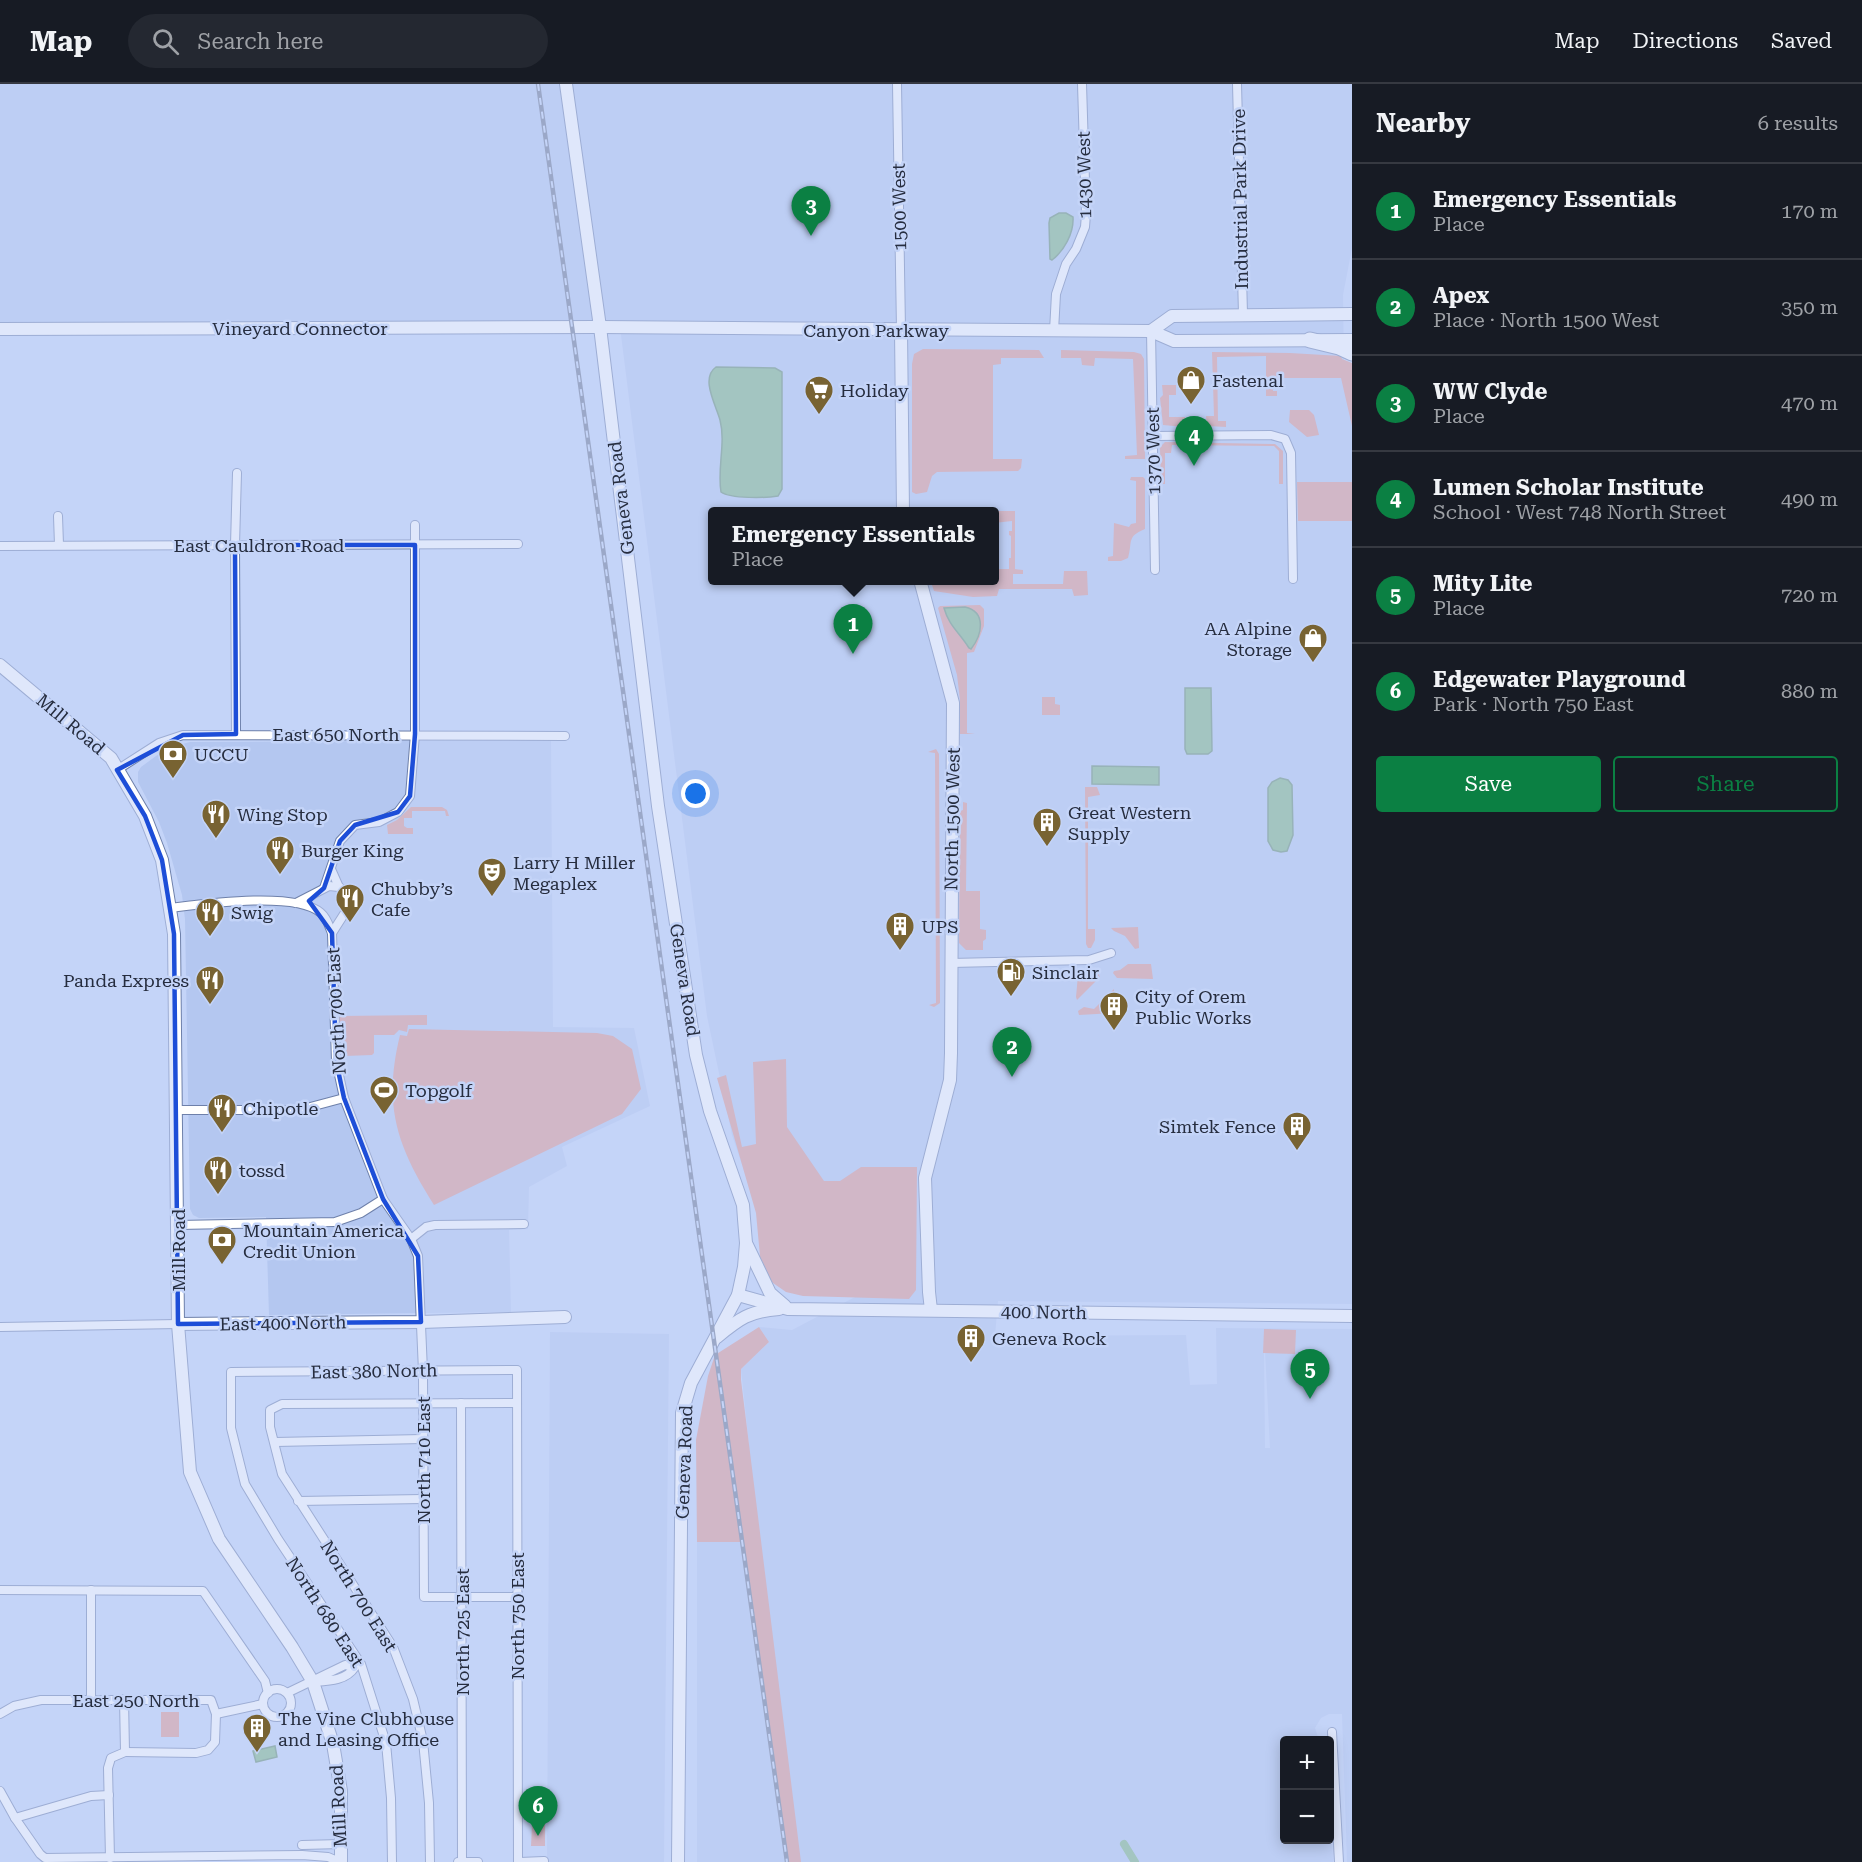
<!DOCTYPE html>
<meta charset="utf-8">
<style>
:root{--surface:#171b24;--page:#242831;--text:#f1f3f6;--muted:#9ea1a6;--line:#363941;--accent:#0b8043}
body{margin:0;font-family:"Roboto Serif",serif;background:var(--page);color:var(--text)}
.controls{position:absolute;right:18px;bottom:18px;display:grid;overflow:hidden;border-radius:6px;box-shadow:0 3px 15px #0003}
.controls button{width:54px;height:54px;display:grid;place-items:center;padding:0;border:0;border-bottom:2px solid var(--line);background:var(--surface);color:var(--text);font:30px sans-serif}
.you{position:absolute;left:696px;top:710px;width:21px;height:21px;margin:-15px;border:4px solid #fff;border-radius:50%;background:#1a73e8;box-shadow:0 0 0 9px #1a73e833}
.badge{display:grid;place-items:center;width:39px;height:39px;border-radius:50%;background:var(--accent);color:#fff;font-size:20px;font-weight:700}
.pin{position:absolute;translate:-50% -50px;filter:drop-shadow(0 2px 3px #0008)}
.pin::after{content:'';position:absolute;top:32px;width:21px;height:18px;background:inherit;clip-path:polygon(0 0,100% 0,50% 100%)}
.popup{position:absolute;left:708px;top:423px;width:291px;height:78px;box-sizing:border-box;display:grid;place-content:center;border-radius:6px;background:var(--surface);filter:drop-shadow(0 2px 4px #0005);font-size:20px;white-space:nowrap;color:var(--muted)}
.popup b{font-size:22px;color:var(--text)}
.popup::after{content:'';position:absolute;left:50%;top:100%;margin-left:-12px;border:12px solid transparent;border-top-color:var(--surface)}
.list{margin:0;padding:0;list-style:none}
h2{display:flex;justify-content:space-between;align-items:center;height:78px;margin:0;padding:0 24px;font-size:26px}
h2 small{font-size:20px;font-weight:400;color:var(--muted)}
.list li{display:grid;grid-template-columns:39px 1fr auto;gap:18px;align-items:center;box-sizing:border-box;height:96px;padding:0 24px;border-top:2px solid var(--line)}
.list b{display:block;font-size:22px;white-space:nowrap}
.list p{margin:0;font-size:20px;white-space:nowrap;color:var(--muted)}
.list em{font-size:20px;font-style:normal;color:var(--muted)}
.actions{display:flex;gap:12px;padding:18px 24px}
.actions a{flex:1;padding:14px 0;border:2px solid var(--accent);border-radius:6px;text-align:center;font-size:21px;color:var(--accent)}
.actions .main{background:var(--accent);color:#fff}
.icon{flex:none;width:33px;height:33px;fill:none;stroke:currentColor;stroke-width:2;stroke-linecap:round;stroke-linejoin:round}
.map{position:relative;flex:none;width:1352px;height:1778px;overflow:hidden}
header{display:flex;align-items:center;gap:36px;box-sizing:border-box;height:84px;padding:0 30px;background:var(--surface);border-bottom:2px solid var(--line)}
header strong{font-size:28px}
nav{display:flex;gap:33px;margin-inline-start:auto;font-size:21px}
.search{width:420px;height:54px;background:var(--page);display:flex;align-items:center;gap:15px;box-sizing:border-box;padding:0 21px;border-radius:33px;color:var(--muted);font-size:22px}
main{display:flex}
aside{flex:1;background:var(--surface)}
.map>svg:first-child{display:block}
.built{fill:#b4c7f0;fill-rule:evenodd}
.green{fill:#df958d}
.water{fill:#7ab47e;stroke:#618c6b;stroke-width:1.5}
.lines{fill:none;stroke-linecap:round;stroke-linejoin:round}
.canal{stroke:#7ab47e;stroke-width:8}
.street-casing{stroke:#6e80aa;stroke-width:10}
.secondary-casing{stroke:#6e80aa;stroke-width:14}
.highway-casing{stroke:#6e80aa;stroke-width:17}
.street{stroke:#fff;stroke-width:8}
.secondary{stroke:#fff;stroke-width:12}
.highway{stroke:#fff;stroke-width:15}
.rail-casing{stroke:#69748e;stroke-width:4.5}
.rail{stroke:#c4d4f8;stroke-width:2;stroke-dasharray:7;stroke-linecap:butt}
.marked{fill:none;stroke:#1d4ed8;stroke-width:4.5;stroke-linejoin:round}
.labels{text-anchor:middle;dominant-baseline:central;stroke-width:5;stroke-linejoin:round;paint-order:stroke}
.street-label{font-size:18px;fill:#262d3f;stroke:#c4d4f8}
.poi-label{font-size:18px;fill:#262d3f;stroke:#c4d4f8;text-anchor:start}
</style>
<header>
<strong>Map</strong>
<div class="search"><svg class="icon" aria-label="search" viewBox="0 0 24 24"><circle cx="10" cy="10" r="6"/><path d="M15 15l6 6"/></svg>Search here</div>
<nav><a>Map</a><a>Directions</a><a>Saved</a></nav>
</header>
<main>
<div class="map">
<svg width="1352" height="1778" viewBox="0 0 1352 1778">
<rect width="100%" height="100%" fill="#c4d4f8"/>
<g class="built">
<path d="M0,0H1352V164L1343,211L1344,286L1352,320V1220L998,1217L995,1252L1186,1251L1190,1301L1217,1300L1216,1244L1352,1245V1778H1347L1342,1630H1329L1321,1634L1315,1644L1319,1656H1284V1756H1330V1692L1333,1778H697V1458H742L749,1361L741,1285L769,1258L759,1243L792,1246L878,1201L754,1116L732,1051L707,932L620,243L0,239ZM712,428H994V496H712ZM1264,1267H1265L1270,1364H1265Z"/>
<path d="M551,656L553,943L634,944L650,1022L562,1063L567,1082L529,1103L528,1145L509,1146L511,1228L269,1231L266,1133L199,1134L193,1131L190,1125L185,835L182,811L167,759L159,738L138,698V688L141,683L156,672L171,663L190,658Z"/>
<path d="M550,1248L669,1250L664,1778H547Z"/>
</g>
<g class="green">
<path d="M923,265L1039,266L1044,274H1001V280L993,281V375H1022L1021,384L1018,387L937,388L932,392L927,408L916,410L912,408V280L914,270Z"/>
<path d="M1061,266L1134,268L1141,270L1144,275L1145,375H1125V372L1137,371L1133,275L1095,274L1094,282L1082,281L1081,274H1061Z"/>
<path d="M1212,268L1290,269L1341,272L1342,275L1352,279V342L1341,294H1273V307H1277V312H1266V272L1217,273L1218,337H1226V343L1207,342L1206,332H1214Z"/>
<path d="M1162,301H1176V311H1169V333H1185V343L1163,341L1160,314L1163,311Z"/>
<path d="M1290,326H1309L1314,331L1319,351L1307,353L1289,338Z"/>
<path d="M1165,358L1275,360L1283,367V400H1279V367L1274,362L1172,361L1171,369H1165V400H1161L1160,363Z"/>
<path d="M1131,393H1143L1145,395V445C1126,453 1133,457 1128,474L1121,477H1108V473L1113,472L1114,439L1129,443L1131,440L1136,439V397L1130,396Z"/>
<path d="M1297,398H1352V437H1298Z"/>
<path d="M942,427H1015V485L1023,486V490H1013V500H1063L1064,487H1087L1088,511L1074,512L1072,505H999L997,512L973,513L934,507L931,498L969,497V501H984L985,497L994,496V485H1009V474H1011V452L1009,451V447H1012V437L994,439V428Z"/>
<path d="M980,521L984,525V542L974,568L967,569V649L975,650H960V616L957,591L938,524L940,522Z"/>
<path d="M1042,613H1055V620L1060,621V631H1042Z"/>
<path d="M936,665L939,670L940,919L934,923L929,921L936,919L935,669L928,668Z"/>
<path d="M1085,703H1097L1100,711L1088,713V845H1095V856L1091,864H1088L1086,860Z"/>
<path d="M963,718L967,719L966,807H980V845L986,846V855L983,857V866H966L959,859L960,727L963,726Z"/>
<path d="M411,723H442L447,726L449,732H446L445,727H412V734H404V742L407,744H413V750H388L387,741L397,736Z"/>
<path d="M1138,843L1139,864L1135,865L1125,852L1114,847L1111,844Z"/>
<path d="M1128,880H1151L1153,895L1117,894L1113,889L1114,887L1120,886Z"/>
<path d="M1084,888H1097L1100,893L1077,916L1076,913L1078,891Z"/>
<path d="M1114,905V929L1079,931L1078,927L1084,923L1094,925Z"/>
<path d="M427,931V941H408L407,948L399,946L394,951H374V969L372,971L345,972L342,969L339,932Z"/>
<path d="M409,945L597,949L613,952L632,965L641,1005L622,1030L434,1121C396,1061 383,1021 400,951L407,952Z"/>
<path d="M786,975L787,1043L824,1097H840L861,1083H917L916,1206L909,1215L803,1212L786,1208L773,1199L761,1183L756,1129L717,994L726,991L742,1063L756,1060L753,978Z"/>
<path d="M759,1243L769,1258L741,1285V1296L801,1778H787L742,1458H697L696,1356L708,1292L715,1271Z"/>
<path d="M1264,1245L1296,1246L1295,1270L1263,1269Z"/>
<rect x="161" y="1628" width="18" height="25"/>
<path d="M545,1731V1762H531L532,1741L542,1737Z"/>
</g>
<g class="water">
<path d="M1059,129H1066L1073,133C1074,149 1064,167 1052,176L1050,175L1049,139L1050,134Z"/>
<path d="M716,283L775,284L782,288V405L778,412C766,414 731,415 721,408C717,384 726,359 720,336C716,321 700,294 716,283Z"/>
<path d="M965,523C987,528 982,551 971,565L969,564C959,548 949,542 944,524Z"/>
<path d="M1185,604H1211L1212,667L1208,670H1187L1185,665Z"/>
<path d="M1092,682L1159,683V701L1092,700Z"/>
<path d="M1280,694L1288,696L1292,701L1293,751L1287,767L1281,768L1273,766L1268,757V704L1272,698Z"/>
<path d="M275,1662L277,1673L256,1678L253,1667Z"/>
</g>
<g class="lines">
<path class="canal" d="M1124,1760L1135,1778"/>
<g class="street-casing">
<g id="street">
<path d="M897,0L901,246"/>
<path d="M1237,0L1243,230"/>
<path d="M1054,247L1056,210L1066,180L1076,165L1085,143L1086,130L1082,0"/>
<path d="M1151,247L1155,486"/>
<path d="M1153,352L1271,351L1285,355L1291,369L1293,495"/>
<path d="M58,432L59,461"/>
<path d="M0,462L518,460"/>
<path d="M236,650L235,461L237,389"/>
<path d="M117,686L159,659L183,651L565,652"/>
<path d="M331,785L339,803L344,806L348,816L346,827L332,849"/>
<path d="M324,804L340,757L355,741L379,738L398,728L410,712L415,650V441"/>
<path d="M296,819L329,802L339,803"/>
<path d="M170,824C203,820 296,807 321,829C327,834 329,842 332,849L336,977L344,1014L383,1115L411,1155L418,1172L423,1287L424,1513H517"/>
<path d="M951,879L1089,876L1111,869"/>
<path d="M177,1026H299L344,1014"/>
<path d="M178,1141L335,1138L361,1129L383,1115"/>
<path d="M411,1155L426,1143L435,1141L524,1140"/>
<path d="M0,1243L178,1240"/>
<path d="M461,1319L462,1778"/>
<path d="M275,1358L423,1355"/>
<path d="M298,1417L423,1415"/>
<path d="M0,1506L203,1507L265,1597L268,1609"/>
<path d="M91,1506V1616"/>
<circle cx="277" cy="1619" r="14"/>
<path d="M287,1609L345,1581L355,1583C346,1597 328,1597 313,1598"/>
<path d="M0,1630L14,1622L41,1616H211L216,1630L215,1658L208,1666L196,1669L125,1668"/>
<path d="M216,1630L263,1620"/>
<path d="M1332,1648L1339,1778"/>
<path d="M0,1707L15,1734L40,1770L45,1774L302,1771L328,1773L340,1778"/>
<path d="M15,1734L91,1712L109,1711"/>
<path d="M302,1761L341,1760"/>
<path d="M110,1774L108,1684L111,1674L125,1668L124,1615"/>
<path d="M392,1778L391,1714L386,1659L361,1580L278,1455L245,1400L231,1344V1288L517,1286L518,1778"/>
<path d="M430,1778L429,1719L423,1657L413,1615L393,1563L282,1390L270,1343V1326L282,1320L517,1319"/>
<path d="M458,1778H478"/>
<path d="M520,1778L544,1777"/>
</g>
</g>
<g class="secondary-casing">
<g id="secondary">
<path d="M566,0L600,243L658,722L696,971L710,1027L743,1121L744,1135L746,1159L744,1183L738,1211L691,1299L682,1329L678,1778"/>
<path d="M0,245L600,243L1151,247L1174,257L1352,256"/>
<path d="M901,246L903,428"/>
<path d="M1151,247L1172,232L1352,230"/>
<path d="M920,496L953,619L951,969L950,996L925,1094L929,1208L931,1226"/>
<path d="M0,581L111,674L145,732L162,776L174,850L178,1240L190,1388L219,1455L292,1563L313,1598L333,1660L341,1707V1778"/>
<path d="M747,1161L770,1209L785,1222"/>
<path d="M738,1211L788,1225L1352,1232"/>
<path d="M178,1240L421,1238L565,1233"/>
<path d="M717,1253C739,1235 749,1227 779,1225"/>
</g>
</g>
<g class="highway-casing">
<path id="highway" d="M1310,256L1339,263L1352,269"/>
</g>
<use href="#street" class="street"/>
<use href="#secondary" class="secondary"/>
<use href="#highway" class="highway"/>
<g class="rail-casing">
<path id="rail" d="M538,0L787,1778"/>
</g>
<use href="#rail" class="rail"/>
</g>
<path d="M0 0H1352V1778H0ZM235,461H415V650L410,712L398,728L355,741L340,757L324,804L309,817L332,849L336,977L344,1014L383,1115L418,1172L421,1238L178,1240L174,850L162,776L145,732L117,686L183,651L236,650Z" fill="#c4d4f8" fill-opacity=".55" fill-rule="evenodd"/>
<path class="marked" d="M235,461H415V650L410,712L398,728L355,741L340,757L324,804L309,817L332,849L336,977L344,1014L383,1115L418,1172L421,1238L178,1240L174,850L162,776L145,732L117,686L183,651L236,650Z"/>
<defs>
<g id="shop-pin" transform="scale(1.5)"><path d="M0 17L-7.5 6A9.5 9.5 0 1 1 7.5 6Z" fill="#786332" stroke="#c4d4f8"/><path d="M-5-2.5h2.3a2.7 3.5 0 0 1 5.4 0H5L5.5 6h-11ZM-1.5-2.5h3a1.5 2.3 0 0 0-3 0Z" fill="#fff"/></g>
<g id="supermarket-pin" transform="scale(1.5)"><path d="M0 17L-7.5 6A9.5 9.5 0 1 1 7.5 6Z" fill="#786332" stroke="#c4d4f8"/><path d="M-6-5.5h2.5l.6 2H6L4.5 2H-2.5L-4.4-4H-6ZM-1.5 3.2a1.3 1.3 0 1 0 .1 0ZM3 3.2a1.3 1.3 0 1 0 .1 0Z" fill="#fff"/></g>
<g id="bank-pin" transform="scale(1.5)"><path d="M0 17L-7.5 6A9.5 9.5 0 1 1 7.5 6Z" fill="#786332" stroke="#c4d4f8"/><path d="M-6-4H6V4H-6ZM0-2.3a2.3 2.3 0 1 0 0 4.6a2.3 2.3 0 1 0 0-4.6Z" fill="#fff"/></g>
<g id="restaurant-pin" transform="scale(1.5)"><path d="M0 17L-7.5 6A9.5 9.5 0 1 1 7.5 6Z" fill="#786332" stroke="#c4d4f8"/><path d="M-5-6h1v4h1v-4h1v4h1v-4h1v5L-1.5 .5V6h-2V.5L-5-1ZM5-6V6H3V1.5H1.5Q1.5-4 5-6Z" fill="#fff"/></g>
<g id="building-pin" transform="scale(1.5)"><path d="M0 17L-7.5 6A9.5 9.5 0 1 1 7.5 6Z" fill="#786332" stroke="#c4d4f8"/><path d="M-4-6H4V6H1V3H-1V6H-4ZM-2.5-4.3h1.7v1.8h-1.7ZM.8-4.3h1.7v1.8H.8ZM-2.5-1h1.7V.8h-1.7ZM.8-1h1.7V.8H.8Z" fill="#fff"/></g>
<g id="theatre-pin" transform="scale(1.5)"><path d="M0 17L-7.5 6A9.5 9.5 0 1 1 7.5 6Z" fill="#786332" stroke="#c4d4f8"/><path d="M-5-5.5Q0-4 5-5.5V0Q5 5 0 6Q-5 5-5 0ZM-3.3-2.5H-1v1.5H-3.3ZM1-2.5H3.3v1.5H1ZM-2.8 1Q0 5.5 2.8 1Z" fill="#fff"/></g>
<g id="fuel-pin" transform="scale(1.5)"><path d="M0 17L-7.5 6A9.5 9.5 0 1 1 7.5 6Z" fill="#786332" stroke="#c4d4f8"/><path d="M-5.5-6h7V0h2V4h1.3V-2.5L3-4.5l.8-.8L6-3V5H2.5V1h-1V6h-7ZM-4.2-4.7v3.2H.2V-4.7Z" fill="#fff"/></g>
<g id="stadium-pin" transform="scale(1.5)"><path d="M0 17L-7.5 6A9.5 9.5 0 1 1 7.5 6Z" fill="#786332" stroke="#c4d4f8"/><path d="M0-5a6.5 5 0 1 0 0 10a6.5 5 0 1 0 0-10ZM-3.5-1.8h7v3.6h-7Z" fill="#fff"/></g>
</defs>
<g fill-rule="evenodd">
<use href="#shop-pin" x="1191" y="296"/>
<use href="#supermarket-pin" x="819" y="306"/>
<use href="#shop-pin" x="1313" y="554"/>
<use href="#bank-pin" x="173" y="670"/>
<use href="#restaurant-pin" x="216" y="730"/>
<use href="#building-pin" x="1047" y="738"/>
<use href="#restaurant-pin" x="280" y="766"/>
<use href="#theatre-pin" x="492" y="788"/>
<use href="#restaurant-pin" x="350" y="814"/>
<use href="#restaurant-pin" x="210" y="828"/>
<use href="#building-pin" x="900" y="842"/>
<use href="#fuel-pin" x="1011" y="888"/>
<use href="#restaurant-pin" x="210" y="896"/>
<use href="#building-pin" x="1114" y="922"/>
<use href="#stadium-pin" x="384" y="1006"/>
<use href="#restaurant-pin" x="222" y="1024"/>
<use href="#building-pin" x="1297" y="1042"/>
<use href="#restaurant-pin" x="218" y="1086"/>
<use href="#bank-pin" x="222" y="1156"/>
<use href="#building-pin" x="971" y="1254"/>
<use href="#building-pin" x="257" y="1644"/>
</g>
<g class="labels">
<g class="street-label">
<text transform="translate(1084 91) rotate(-91)">1430 West</text>
<text transform="translate(1240 115) rotate(-91)">Industrial Park Drive</text>
<text transform="translate(899 123) rotate(-91)">1500 West</text>
<text x="300" y="244">Vineyard Connector</text>
<text x="876" y="246">Canyon Parkway</text>
<text transform="translate(1153 367) rotate(-91)">1370 West</text>
<text transform="translate(621 414) rotate(-97)">Geneva Road</text>
<text x="259" y="461">East Cauldron Road</text>
<text transform="translate(71 640) rotate(40)">Mill Road</text>
<text x="336" y="650">East 650 North</text>
<text transform="translate(952 735) rotate(-89)">North 1500 West</text>
<text transform="translate(685 896) rotate(81)">Geneva Road</text>
<text transform="translate(336 927) rotate(-93)">North 700 East</text>
<text transform="translate(178 1166) rotate(-90)">Mill Road</text>
<text transform="translate(1044 1228) rotate(1)">400 North</text>
<text transform="translate(283 1239) rotate(-1)">East 400 North</text>
<text transform="translate(374 1287) rotate(-1)">East 380 North</text>
<text transform="translate(423 1376) rotate(-90)">North 710 East</text>
<text transform="translate(684 1378) rotate(-88)">Geneva Road</text>
<text transform="translate(359 1512) rotate(58)">North 700 East</text>
<text transform="translate(325 1528) rotate(57)">North 680 East</text>
<text transform="translate(517 1532) rotate(-90)">North 750 East</text>
<text transform="translate(462 1548) rotate(-90)">North 725 East</text>
<text x="136" y="1616">East 250 North</text>
<text transform="translate(338 1722) rotate(-93)">Mill Road</text>
</g>
<g class="poi-label">
<text x="1212" y="296">Fastenal</text>
<text x="840" y="306">Holiday</text>
<text x="1292" y="544" text-anchor="end">AA Alpine<tspan x="1292" dy="21">Storage</tspan></text>
<text x="194" y="670">UCCU</text>
<text x="1068" y="728">Great Western<tspan x="1068" dy="21">Supply</tspan></text>
<text x="237" y="730">Wing Stop</text>
<text x="301" y="766">Burger King</text>
<text x="513" y="778">Larry H Miller<tspan x="513" dy="21">Megaplex</tspan></text>
<text x="371" y="804">Chubby’s<tspan x="371" dy="21">Cafe</tspan></text>
<text x="231" y="828">Swig</text>
<text x="921" y="842">UPS</text>
<text x="1032" y="888">Sinclair</text>
<text x="189" y="896" text-anchor="end">Panda Express</text>
<text x="1135" y="912">City of Orem<tspan x="1135" dy="21">Public Works</tspan></text>
<text x="405" y="1006">Topgolf</text>
<text x="243" y="1024">Chipotle</text>
<text x="1276" y="1042" text-anchor="end">Simtek Fence</text>
<text x="239" y="1086">tossd</text>
<text x="243" y="1146">Mountain America<tspan x="243" dy="21">Credit Union</tspan></text>
<text x="992" y="1254">Geneva Rock</text>
<text x="278" y="1634">The Vine Clubhouse<tspan x="278" dy="21">and Leasing Office</tspan></text>
</g>
</g>
</svg>
<div class="controls">
<button>+</button>
<button>−</button>
</div>
<div class="you"></div>
<div class="pin badge" style="left:853px;top:570px">1</div>
<div class="popup"><b>Emergency Essentials</b>Place</div>
<div class="pin badge" style="left:1012px;top:993px">2</div>
<div class="pin badge" style="left:811px;top:152px">3</div>
<div class="pin badge" style="left:1194px;top:382px">4</div>
<div class="pin badge" style="left:1310px;top:1315px">5</div>
<div class="pin badge" style="left:538px;top:1752px">6</div>
</div>
<aside>
<h2>Nearby<small>6 results</small></h2>
<ul class="list">
<li><span class="badge">1</span><div><b>Emergency Essentials</b><p>Place</p></div><em>170 m</em></li>
<li><span class="badge">2</span><div><b>Apex</b><p>Place · North 1500 West</p></div><em>350 m</em></li>
<li><span class="badge">3</span><div><b>WW Clyde</b><p>Place</p></div><em>470 m</em></li>
<li><span class="badge">4</span><div><b>Lumen Scholar Institute</b><p>School · West 748 North Street</p></div><em>490 m</em></li>
<li><span class="badge">5</span><div><b>Mity Lite</b><p>Place</p></div><em>720 m</em></li>
<li><span class="badge">6</span><div><b>Edgewater Playground</b><p>Park · North 750 East</p></div><em>880 m</em></li>
</ul>
<div class="actions"><a class="main">Save</a><a>Share</a></div>
</aside>
</main>
